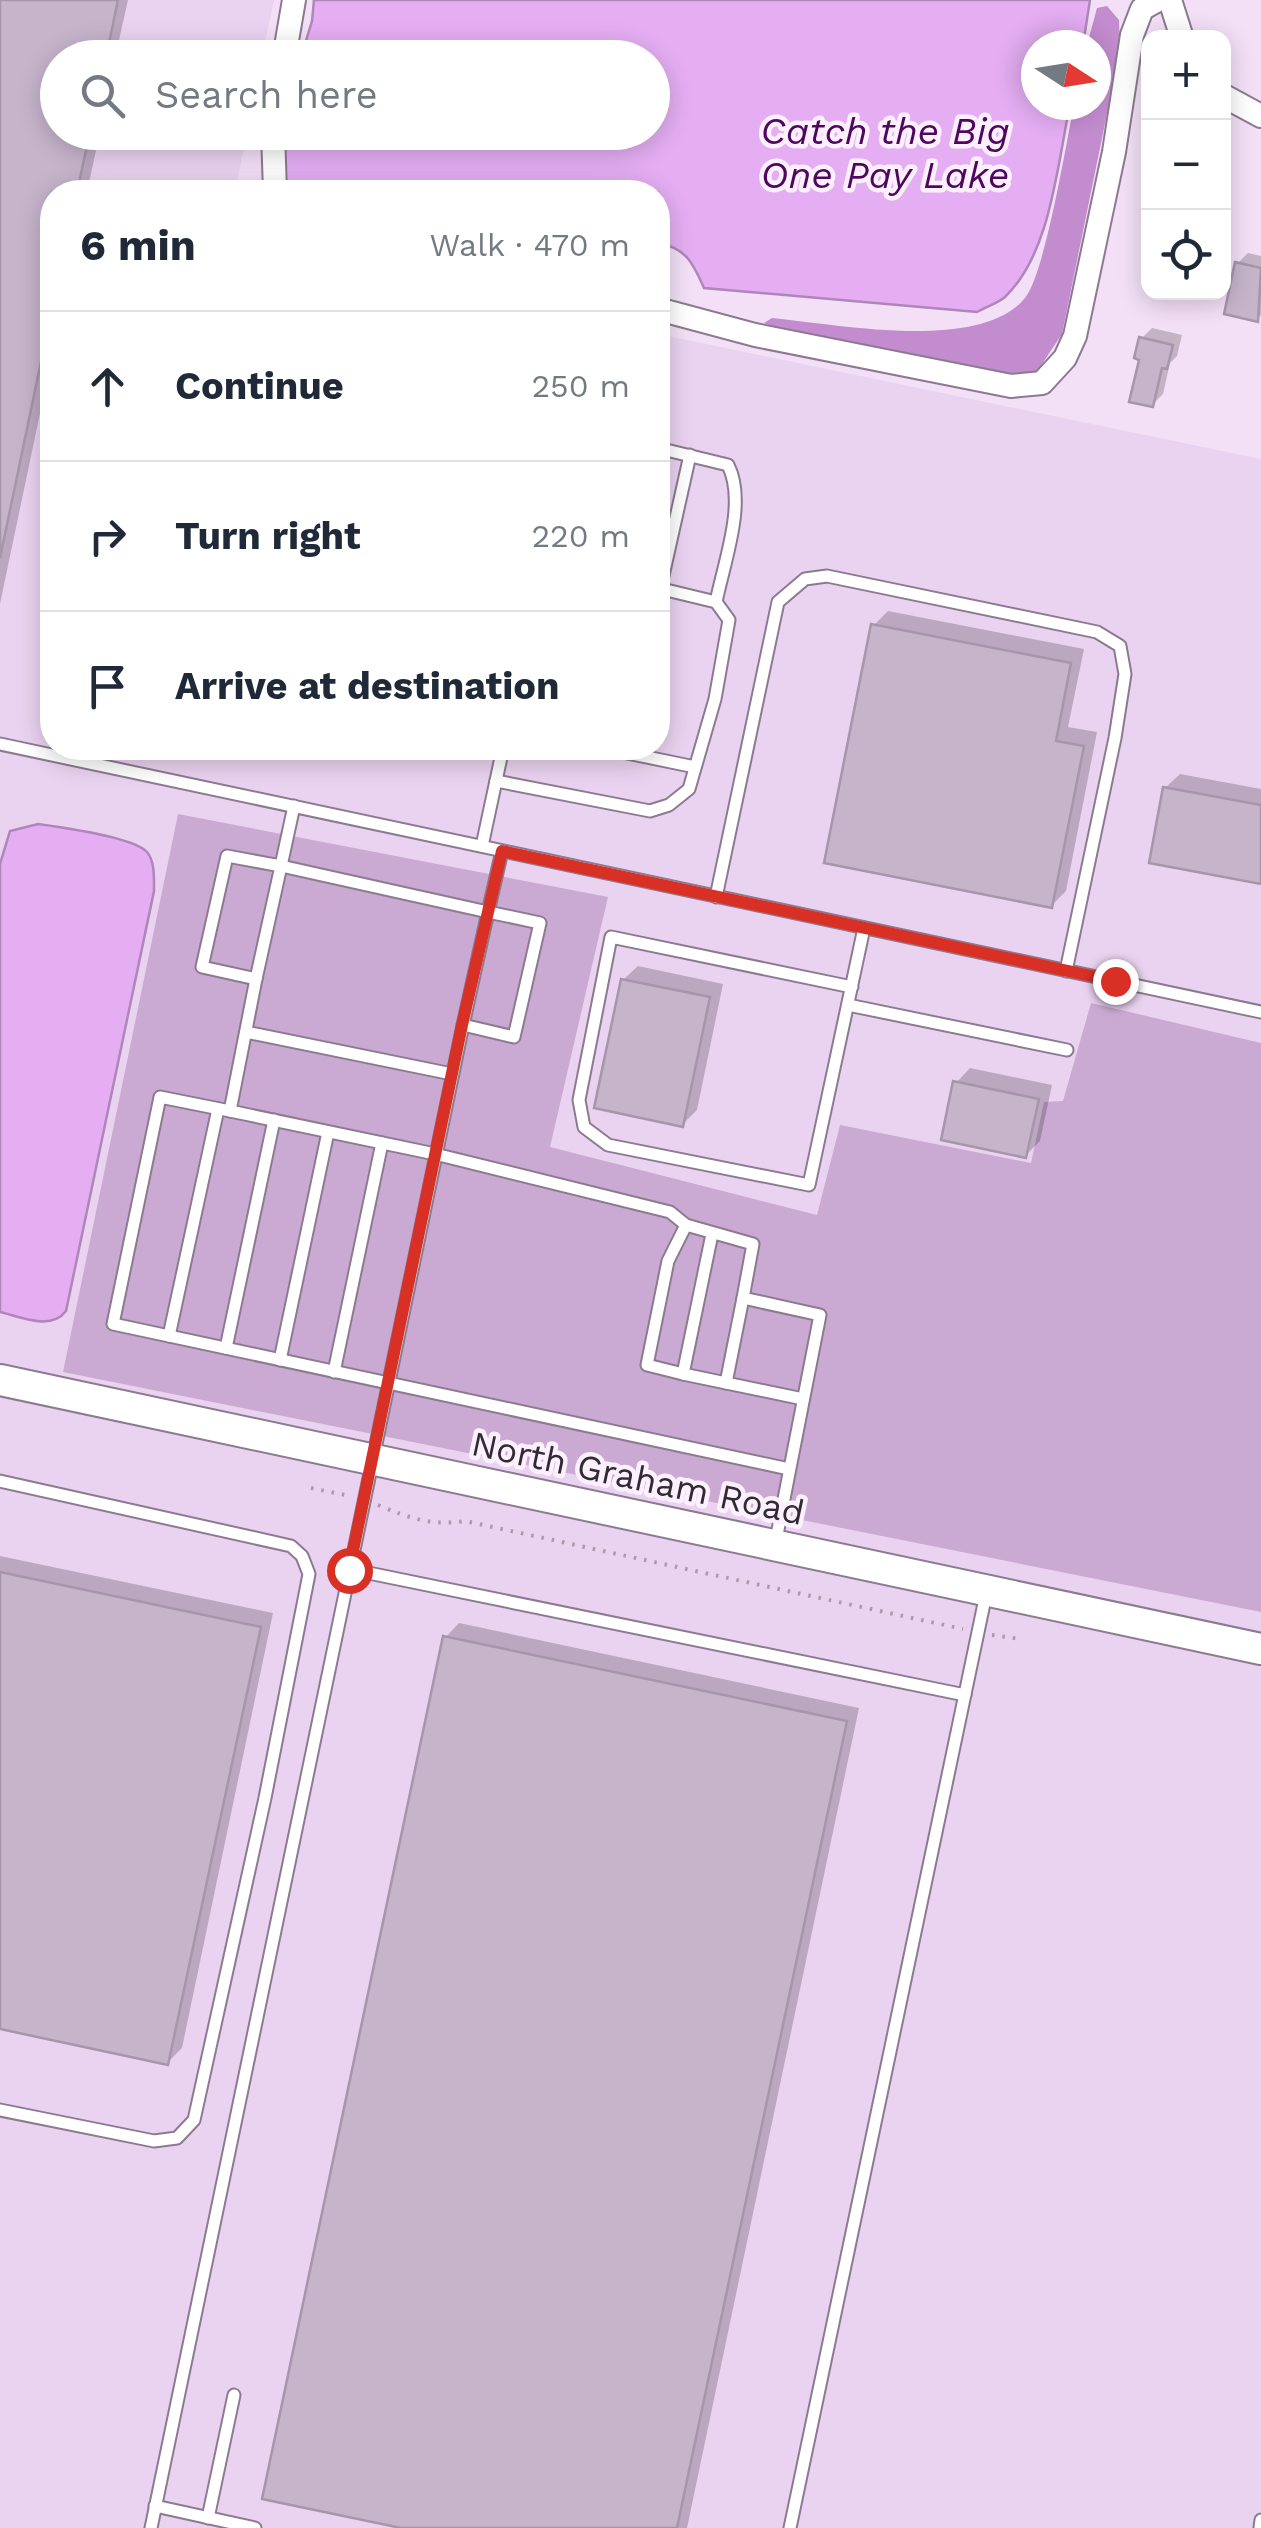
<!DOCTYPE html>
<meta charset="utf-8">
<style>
:root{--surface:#fff;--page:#f6f6f7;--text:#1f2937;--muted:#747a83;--line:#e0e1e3}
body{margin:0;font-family:"Work Sans",sans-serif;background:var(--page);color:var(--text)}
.controls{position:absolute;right:30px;top:30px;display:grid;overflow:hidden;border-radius:20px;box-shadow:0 5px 25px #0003}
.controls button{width:90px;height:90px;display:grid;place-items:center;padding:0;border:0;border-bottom:2px solid var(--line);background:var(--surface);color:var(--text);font:50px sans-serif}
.compass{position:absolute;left:1021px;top:30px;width:90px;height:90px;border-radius:50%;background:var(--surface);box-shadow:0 5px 25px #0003;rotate:102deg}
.stop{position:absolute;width:30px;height:30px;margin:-22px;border:8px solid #d93025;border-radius:50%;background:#fff}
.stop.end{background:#d93025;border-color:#fff;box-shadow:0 2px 10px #0008}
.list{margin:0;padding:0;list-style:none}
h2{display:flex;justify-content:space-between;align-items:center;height:130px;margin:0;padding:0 40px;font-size:42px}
h2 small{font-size:32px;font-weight:400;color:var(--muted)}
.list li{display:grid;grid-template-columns:65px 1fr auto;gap:30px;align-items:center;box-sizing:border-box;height:150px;padding:0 40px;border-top:2px solid var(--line)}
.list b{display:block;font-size:38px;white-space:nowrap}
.list em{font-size:32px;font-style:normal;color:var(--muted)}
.icon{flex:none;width:55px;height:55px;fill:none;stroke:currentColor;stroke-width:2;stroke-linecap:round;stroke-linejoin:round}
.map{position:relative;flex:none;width:1261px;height:2528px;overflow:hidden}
.search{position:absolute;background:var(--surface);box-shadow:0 5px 25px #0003;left:40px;top:40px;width:630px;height:110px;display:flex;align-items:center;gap:25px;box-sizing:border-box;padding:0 35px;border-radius:55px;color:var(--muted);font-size:38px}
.panel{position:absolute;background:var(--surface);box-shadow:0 5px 25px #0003;left:40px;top:180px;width:630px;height:580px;border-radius:40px}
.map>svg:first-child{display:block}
.built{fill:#ead3f0}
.green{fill:#caaad2}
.forest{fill:#c28ccf}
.water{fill:#e5aef3;stroke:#af86b9;stroke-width:2.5}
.shadow{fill:#0003}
.building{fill:#c6b4cb;stroke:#a795ab;stroke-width:2.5}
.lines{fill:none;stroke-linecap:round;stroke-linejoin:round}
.lane-casing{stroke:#8c7b90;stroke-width:15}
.street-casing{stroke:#8c7b90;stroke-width:26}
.secondary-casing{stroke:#8c7b90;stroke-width:34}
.path{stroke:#a99bac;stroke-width:4;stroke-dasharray:2.5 8;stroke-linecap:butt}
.lane{stroke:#fff;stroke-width:11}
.street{stroke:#fff;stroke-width:22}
.secondary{stroke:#fff;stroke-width:30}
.route{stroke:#d93025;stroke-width:12}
.labels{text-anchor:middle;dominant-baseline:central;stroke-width:9;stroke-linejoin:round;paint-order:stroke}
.street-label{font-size:35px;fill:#312a33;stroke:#fcf0fe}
.water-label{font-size:38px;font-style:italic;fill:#4e075c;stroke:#fcf0fe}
</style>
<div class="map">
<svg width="1261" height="2528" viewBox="0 0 1261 2528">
<rect width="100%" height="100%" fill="#f3e0f7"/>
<path class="built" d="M0,0H274L262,57L58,58V132L247,133L235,192H52V748H658V334L1261,459V2528H0Z"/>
<path class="green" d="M178,814L608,897L550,1147L817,1215L840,1125L1031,1163L1044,1102L1063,1101L1091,1003L1261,1043V1612L63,1372Z"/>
<path class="forest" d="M1107,6L1119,20L1120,50L1062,334L1036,373L1022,378L783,331L764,323L772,318C836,324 980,353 1025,298C1045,273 1066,144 1074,105H1096V45H1087L1097,8Z"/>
<g class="water">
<path d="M314,0H1090L1083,45H1036V105H1070C1057,165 1051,253 1005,297C998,303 986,307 977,312L704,288C693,263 686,248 658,243V192H285L284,133L652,132V58L301,57L312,21Z"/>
<path d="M38,824C60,827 133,837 147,852C155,861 154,879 154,891L66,1311C51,1331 21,1317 0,1312V864L10,831Z"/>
</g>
<g class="shadow">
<path d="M0,0H128L115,58H58V132H100L87,192H52V356L0,604Z"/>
<path d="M1248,253L1261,256V315L1257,319L1238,263Z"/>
<path d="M1152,328L1182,335L1177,356L1170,363L1163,394L1152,405L1142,358V338Z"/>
<path d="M888,611L1084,649L1068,727L1097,732L1066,891L1052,905L874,625Z"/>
<path d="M1180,774L1261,789V882L1165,788Z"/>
<path d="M638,966L723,984L697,1110L683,1124L623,980Z"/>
<path d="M970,1068L1052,1085L1040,1141L1025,1156L956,1083Z"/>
<path d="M0,1556L273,1613L182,2048L168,2062L0,2026Z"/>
<path d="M459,1623L859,1708L687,2528H414L445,1638Z"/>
</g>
<g class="building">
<path d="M0,0H118L106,58H58V132H90L77,192H52V309L0,558Z"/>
<path d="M1235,262L1261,268L1258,322L1224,314Z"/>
<path d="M1139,337L1173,345L1167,369L1162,368L1153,407L1129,402L1139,360L1134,358Z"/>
<path d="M871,624L1071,663L1056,741L1084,746L1052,908L824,863Z"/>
<path d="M1163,787L1261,805V884L1149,863Z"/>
<path d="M621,979L710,997L683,1127L594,1108Z"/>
<path d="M953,1081L1039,1099L1026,1158L941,1140Z"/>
<path d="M0,1572L261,1627L168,2065L0,2029Z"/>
<path d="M443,1636L847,1721L677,2528H401L262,2499Z"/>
</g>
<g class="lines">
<g class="lane-casing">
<g id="lane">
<path d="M658,448L728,465C747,502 724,562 716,602"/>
<path d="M660,589L690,455"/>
<path d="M0,744L1261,1012"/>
<path d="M603,748L695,767"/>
<path d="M496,781L650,811L669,805L689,789L715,699L729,620L716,602L658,588"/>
<path d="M294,806L281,866L488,912L502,851"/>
<path d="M482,846L503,748"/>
<path d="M227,856L281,866L256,979L202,967Z"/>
<path d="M716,897L778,602L805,579L827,576L1097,632L1120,646L1125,674L1115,738L1066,971"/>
<path d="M488,912L540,923L514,1037L463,1025Z"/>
<path d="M256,979L230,1111L435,1154L670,1212L686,1225L753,1244L743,1298L820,1315L775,1545"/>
<path d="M852,987L611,937L579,1100L584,1127L608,1145L809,1185L864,928"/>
<path d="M848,1005L1067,1050"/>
<path d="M246,1032L452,1074"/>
<path d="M230,1111L160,1097L113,1324L789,1469"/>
<path d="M712,1234L683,1374L803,1399"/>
<path d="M169,1336L218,1109"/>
<path d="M226,1348L274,1120"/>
<path d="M280,1360L328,1132"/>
<path d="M334,1372L382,1143"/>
<path d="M683,1374L647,1365L668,1261L686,1225"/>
<path d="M726,1383L743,1298"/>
<path d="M0,1481L291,1546L302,1556L309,1574L265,1798L194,2120L177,2138L154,2141L0,2110"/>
<path d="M349,1569L965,1695"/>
<path d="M155,2506L255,2528"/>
<path d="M208,2518L234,2395"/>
<path d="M151,2528L463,1025"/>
<path d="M790,2528L986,1594"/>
<path d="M1260,2528L1261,2520"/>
</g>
</g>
<g class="street-casing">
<g id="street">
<path d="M1170,0L1182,38"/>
<path d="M284,58L294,0"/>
<path d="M1224,96L1261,116"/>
<path d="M273,132L275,192"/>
<path d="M658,309L755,335L1011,386L1042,383L1065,358L1075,336L1114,152L1132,35L1142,9L1158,0"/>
</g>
</g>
<g class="secondary-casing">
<path id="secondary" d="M0,1380L1261,1649"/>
</g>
<g class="path">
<path d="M311,1488L350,1496"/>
<path d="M378,1505C409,1518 431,1526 465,1521L963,1629"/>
<path d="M992,1635L1021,1639"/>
</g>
<use href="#lane" class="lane"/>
<use href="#street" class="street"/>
<use href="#secondary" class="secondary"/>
</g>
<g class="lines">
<path class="route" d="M349,1570L462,1025L502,851L1115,981"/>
</g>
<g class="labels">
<g class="street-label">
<text transform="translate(638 1478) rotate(12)">North Graham Road</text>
</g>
<g class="water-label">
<text x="885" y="131">Catch the Big<tspan x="885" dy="44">One Pay Lake</tspan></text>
</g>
</g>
</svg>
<div class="controls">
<button>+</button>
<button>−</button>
<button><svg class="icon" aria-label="locate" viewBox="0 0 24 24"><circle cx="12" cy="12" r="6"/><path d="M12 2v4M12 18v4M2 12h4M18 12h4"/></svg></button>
</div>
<svg class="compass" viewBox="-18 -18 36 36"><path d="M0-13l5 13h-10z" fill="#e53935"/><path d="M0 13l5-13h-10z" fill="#747a83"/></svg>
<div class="stop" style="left:349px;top:1570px"></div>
<div class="stop end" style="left:1115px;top:981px"></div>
<div class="search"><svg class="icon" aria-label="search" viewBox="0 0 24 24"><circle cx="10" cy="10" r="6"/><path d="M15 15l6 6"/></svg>Search here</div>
<section class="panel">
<h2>6 min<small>Walk · 470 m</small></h2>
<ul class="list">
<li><svg class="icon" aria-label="ahead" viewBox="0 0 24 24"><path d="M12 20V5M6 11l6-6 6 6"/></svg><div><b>Continue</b></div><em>250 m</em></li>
<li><svg class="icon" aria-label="right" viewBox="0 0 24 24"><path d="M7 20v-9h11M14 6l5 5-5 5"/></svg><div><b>Turn right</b></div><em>220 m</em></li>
<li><svg class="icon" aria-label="arrive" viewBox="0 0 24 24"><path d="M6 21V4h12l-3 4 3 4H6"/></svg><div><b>Arrive at destination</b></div></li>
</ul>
</section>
</div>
